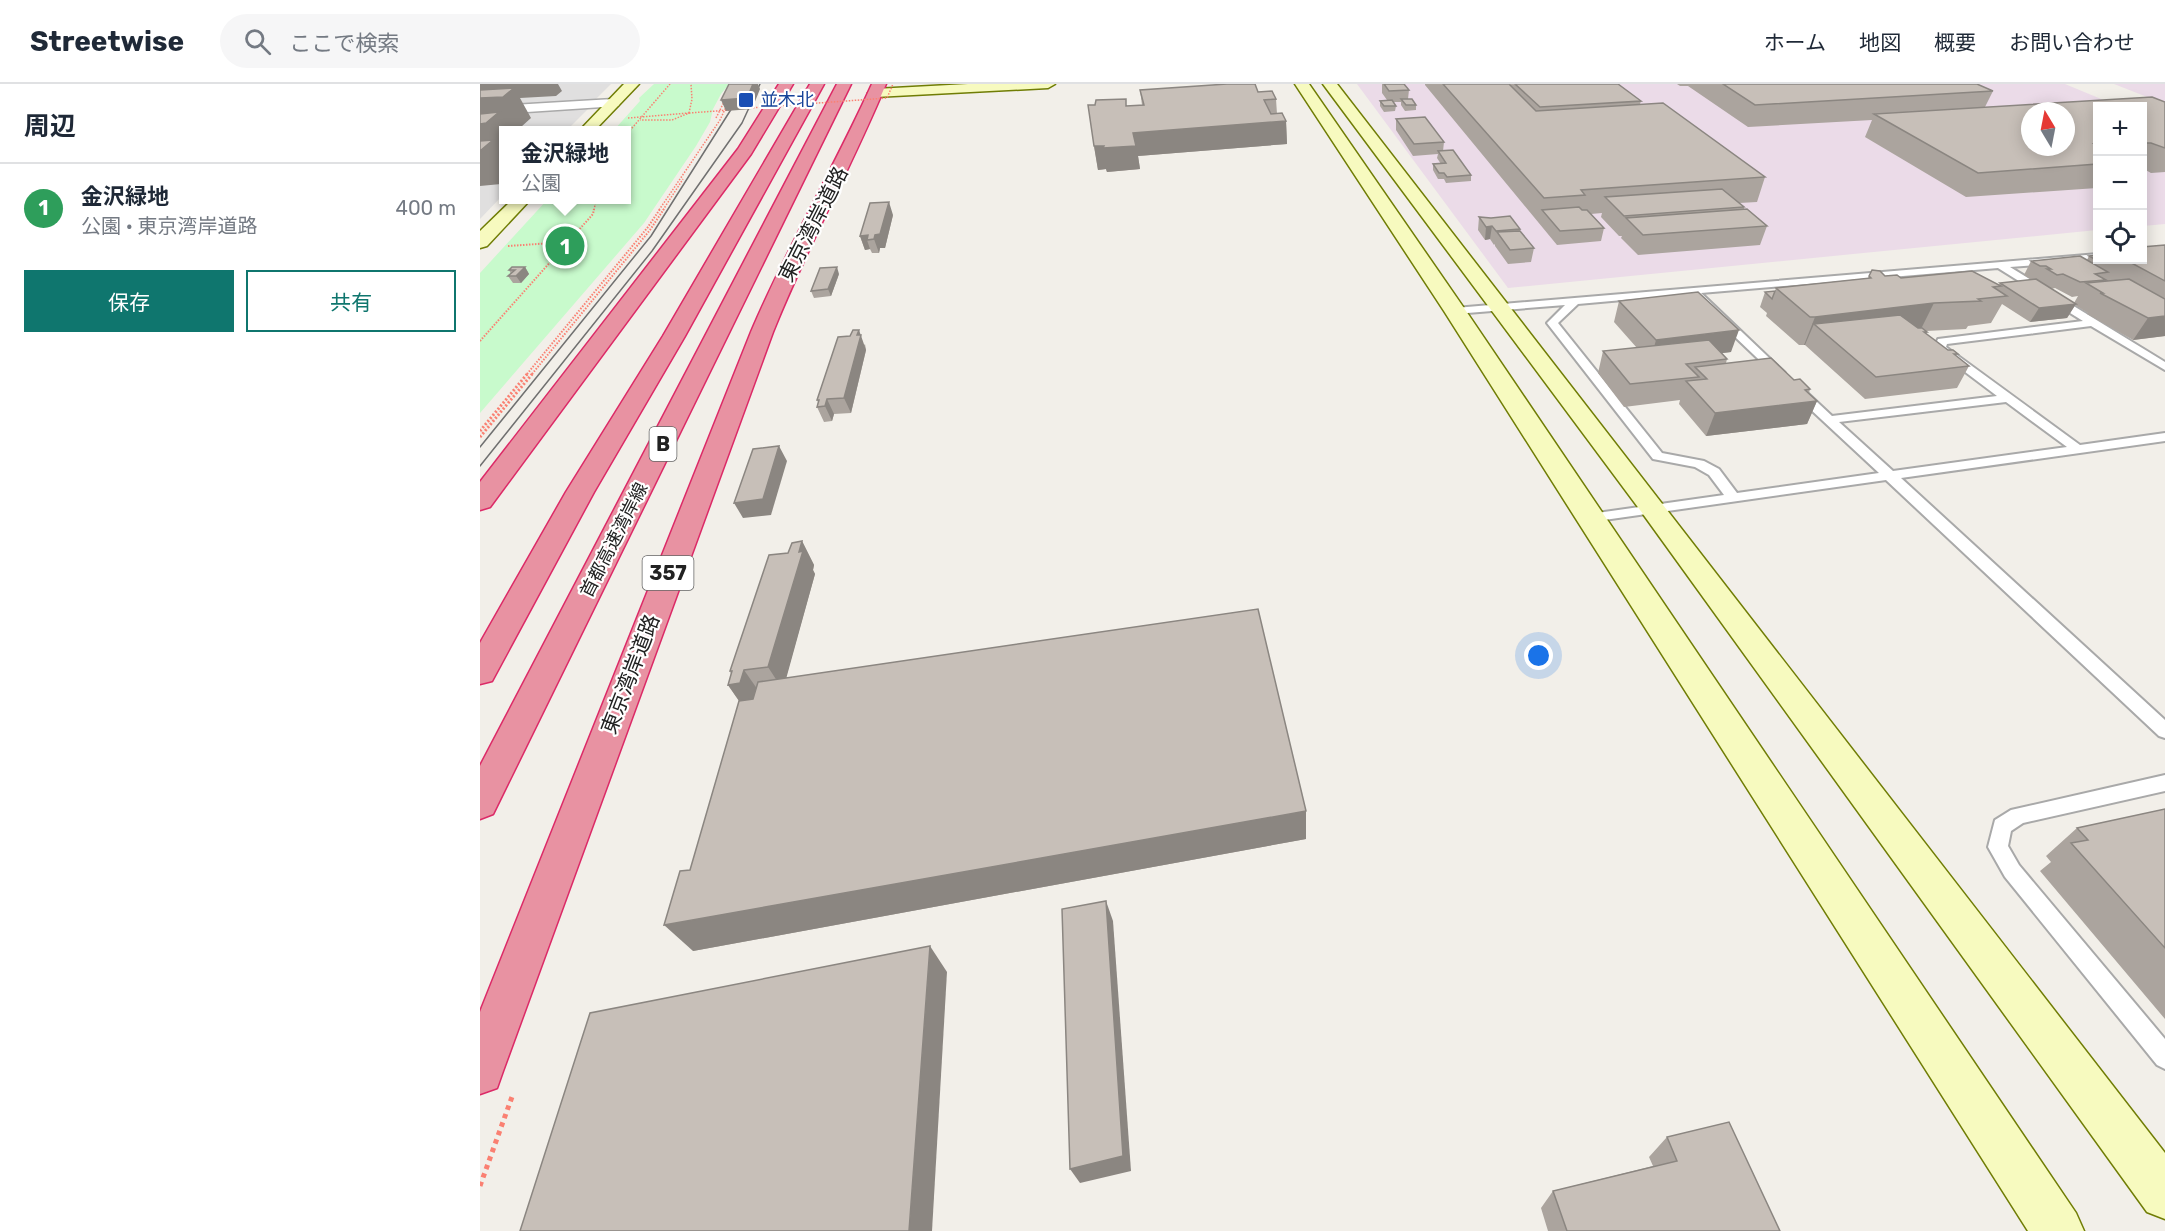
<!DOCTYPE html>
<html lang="ja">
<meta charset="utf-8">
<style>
:root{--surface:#fff;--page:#f6f6f7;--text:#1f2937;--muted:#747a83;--line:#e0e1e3;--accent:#0f766e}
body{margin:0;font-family:Rubik,"Noto Sans JP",sans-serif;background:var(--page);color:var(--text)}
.controls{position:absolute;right:18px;top:18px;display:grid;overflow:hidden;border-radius:0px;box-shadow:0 3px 15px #0003}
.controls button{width:54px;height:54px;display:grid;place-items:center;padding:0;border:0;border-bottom:2px solid var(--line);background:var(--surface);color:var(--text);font:30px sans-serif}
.compass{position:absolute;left:1541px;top:18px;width:54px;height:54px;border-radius:50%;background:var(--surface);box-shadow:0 3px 15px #0003;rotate:350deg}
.you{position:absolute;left:1059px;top:572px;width:21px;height:21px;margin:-15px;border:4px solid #fff;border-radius:50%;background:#1a73e8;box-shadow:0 0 0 9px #1a73e833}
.badge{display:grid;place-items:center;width:39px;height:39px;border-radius:50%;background:var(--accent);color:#fff;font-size:20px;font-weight:700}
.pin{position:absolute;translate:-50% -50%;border:3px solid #fff;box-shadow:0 2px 6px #0006}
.popup{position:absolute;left:19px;top:42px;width:132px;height:78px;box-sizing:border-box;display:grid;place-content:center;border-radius:0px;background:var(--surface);filter:drop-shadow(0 2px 4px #0005);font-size:20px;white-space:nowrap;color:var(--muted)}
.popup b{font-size:22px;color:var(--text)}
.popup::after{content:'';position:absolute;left:50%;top:100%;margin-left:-12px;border:12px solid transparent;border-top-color:var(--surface)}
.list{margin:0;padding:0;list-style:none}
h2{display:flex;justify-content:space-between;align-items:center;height:78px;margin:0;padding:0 24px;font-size:26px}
h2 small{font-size:20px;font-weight:400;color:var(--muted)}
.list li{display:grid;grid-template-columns:39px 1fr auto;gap:18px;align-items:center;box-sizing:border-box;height:90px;padding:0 24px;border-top:2px solid var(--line)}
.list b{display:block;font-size:22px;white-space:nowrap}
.list p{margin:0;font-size:20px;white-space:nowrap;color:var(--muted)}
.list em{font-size:20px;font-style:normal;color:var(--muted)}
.actions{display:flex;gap:12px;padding:18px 24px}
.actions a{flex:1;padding:14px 0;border:2px solid var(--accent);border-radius:0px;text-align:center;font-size:21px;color:var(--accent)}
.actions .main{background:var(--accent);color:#fff}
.icon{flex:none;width:33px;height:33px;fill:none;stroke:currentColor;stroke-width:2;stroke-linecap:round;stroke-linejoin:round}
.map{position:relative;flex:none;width:1685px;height:1147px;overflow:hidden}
header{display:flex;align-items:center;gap:36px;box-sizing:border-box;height:84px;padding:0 30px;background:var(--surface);border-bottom:2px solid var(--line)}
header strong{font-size:28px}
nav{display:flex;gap:33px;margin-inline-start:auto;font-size:21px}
.search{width:420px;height:54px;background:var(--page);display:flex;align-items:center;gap:15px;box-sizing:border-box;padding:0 21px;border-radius:33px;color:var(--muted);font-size:22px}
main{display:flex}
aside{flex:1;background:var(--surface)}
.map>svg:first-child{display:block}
.residential{fill:#e0dfdf}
.industrial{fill:#ebdbe8;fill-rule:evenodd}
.park{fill:#c8facc}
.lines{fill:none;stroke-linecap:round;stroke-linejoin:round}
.lane-casing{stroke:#a9a9a9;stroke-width:4}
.street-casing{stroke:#a9a9a9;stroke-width:3}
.secondary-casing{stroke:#707d05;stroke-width:3}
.highway-casing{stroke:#dc2a67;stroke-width:3}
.path-far3{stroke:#fa8072;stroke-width:1.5;stroke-dasharray:1.5 1.5;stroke-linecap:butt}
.path-far2{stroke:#fa8072;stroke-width:2;stroke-dasharray:1.5 1.5;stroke-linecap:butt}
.path-far1{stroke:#fa8072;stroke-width:3;stroke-dasharray:2 2;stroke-linecap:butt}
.path{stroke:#fa8072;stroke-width:5;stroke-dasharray:4.5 4.5;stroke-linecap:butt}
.lane{fill:#fff;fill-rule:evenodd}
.street{fill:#fff;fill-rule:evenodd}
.secondary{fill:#f7fabf;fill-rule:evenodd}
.highway{fill:#e892a2;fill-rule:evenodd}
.tram{stroke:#707070;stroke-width:1.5}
.path-bridge{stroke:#fa8072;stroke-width:1.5;stroke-dasharray:1.5 1.5;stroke-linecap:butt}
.wall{fill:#aba49e;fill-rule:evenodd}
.shaded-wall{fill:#8b8681}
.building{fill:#c7bfb8;stroke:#8b8681;stroke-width:1.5;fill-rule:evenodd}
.transit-dot{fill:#1a4fb4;stroke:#fff;stroke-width:2}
.labels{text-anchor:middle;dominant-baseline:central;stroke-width:4.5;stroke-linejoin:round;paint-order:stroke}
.far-transit-label{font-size:18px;fill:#164399;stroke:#fff;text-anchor:start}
.far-street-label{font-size:18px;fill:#222;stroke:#fff}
.shield{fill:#fff;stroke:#646464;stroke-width:1.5}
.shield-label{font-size:20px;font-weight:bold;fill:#222}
.street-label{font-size:21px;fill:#222;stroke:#fff}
</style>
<header>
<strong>Streetwise</strong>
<div class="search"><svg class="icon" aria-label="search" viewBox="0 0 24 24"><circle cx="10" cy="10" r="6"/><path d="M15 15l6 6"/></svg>ここで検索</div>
<nav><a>ホーム</a><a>地図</a><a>概要</a><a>お問い合わせ</a></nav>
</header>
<main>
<aside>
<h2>周辺<small></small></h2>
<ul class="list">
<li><span class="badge" style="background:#2e9e5b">1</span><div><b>金沢緑地</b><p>公園 · 東京湾岸道路</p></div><em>400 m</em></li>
</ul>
<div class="actions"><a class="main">保存</a><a>共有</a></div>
</aside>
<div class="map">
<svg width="1685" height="1147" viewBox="0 0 1685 1147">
<rect width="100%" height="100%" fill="#f2efe9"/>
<g class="residential">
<path d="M0,0H131L115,16L0,23Z"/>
<path d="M109,24L87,46H23V111L0,135V30Z"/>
</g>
<g class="industrial">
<path d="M877,0H1585L1638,22H1618L1617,146L1028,204ZM1550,27H1586V63H1550Z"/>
<path d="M1634,0H1685V20Z"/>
<path d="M1662,33L1685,43V140L1663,142Z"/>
</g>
<path class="park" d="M174,0H249L241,10L233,25L230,38L216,62L164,139L0,329V189L67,116H146V46H134L160,17L159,14Z"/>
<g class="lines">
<g class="lane-casing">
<g id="lane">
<path d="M1618,170V176H1620L1530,183L1685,278V286L1611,242L1467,260L1466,263L1600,361L1685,349V357L1421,394L1685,636V654L1679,652L1406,396L1110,438L1105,437L1103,434L1105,431L1110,430L1244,411L1229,391L1215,383L1173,375L1067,239L1085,221L975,230L970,227L975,224ZM1518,184L1603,237L1458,255L1454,264L1456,266L1517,312L1352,332L1322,304H1314V310L1399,389L1257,409L1239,385L1224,377L1182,369L1078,239L1098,220L1210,210L1295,291L1299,293L1305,289L1303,287L1221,209ZM1526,318L1587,363L1413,387L1359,338Z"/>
<path d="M1685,691V707L1543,739L1531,747L1528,762L1539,781L1685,955V985L1677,981L1525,793L1508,763L1515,736L1531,726Z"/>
</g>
</g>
<g class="street-casing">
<path id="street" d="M133,15L138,16L140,19L138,22L0,31V23Z"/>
</g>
<g class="secondary-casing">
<g id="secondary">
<path d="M144,0H159L115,46H100Z"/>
<path d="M488,0H575L568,4L395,13L388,9L395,5Z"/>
<path d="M815,0H829L986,227L1596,1129L1604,1147H1548L964,227Z"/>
<path d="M843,0H857L1685,1069V1135L1667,1128L1163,430Z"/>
<path d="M32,116H50L7,162L0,164V147Z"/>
</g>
</g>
<g class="highway-casing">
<g id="highway">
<path d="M299,0H313L271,70L10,423L0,426V398L258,65Z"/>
<path d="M330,0H344L205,252L114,408L12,597L0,600V559L86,408L183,252Z"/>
<path d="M357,0H371L13,730L0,735V682Z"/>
<path d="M392,0H406C371,84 327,163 293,248L23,987L17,1004L0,1010V928L271,248C307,163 354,84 392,0Z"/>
</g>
</g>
<g class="path-far3">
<path d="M209,29L212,15L211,0"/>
<path d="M148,34L209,29L192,36H160"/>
<path d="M236,34L245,16"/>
<path d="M146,51L190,0"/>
<path d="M114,126L116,116"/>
<path d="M179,126L240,36L247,21"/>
<path d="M183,126L203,95"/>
</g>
<g class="path-far2">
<path d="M28,162L87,158"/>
<path d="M0,257L113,130L114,125"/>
<path d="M47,290L168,143L180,125"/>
<path d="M52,290L170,146L184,125"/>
</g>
<g class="path-far1">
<path d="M0,347L48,289"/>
<path d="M0,353L53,289"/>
</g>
<path class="path" d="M0,1102L33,1010"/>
<use href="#lane" class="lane"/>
<use href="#street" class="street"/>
<use href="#secondary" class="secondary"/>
<use href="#highway" class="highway"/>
<g class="tram">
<path d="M0,363L171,152L257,16L264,0"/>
<path d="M0,382L172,167L262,39L280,0"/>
</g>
<g class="path-bridge">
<path d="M270,24L407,14L413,0"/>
<path d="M209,29L250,26"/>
</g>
</g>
<g class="wall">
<path d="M902,0H924L929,6L928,15L936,21V26L925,27L921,21V18H913L916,22L915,27L904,28L900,22V17L907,16L902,9Z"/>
<path d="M945,0H1138L1161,17L1160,20L1285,93L1277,118L1259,119L1264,123V125L1287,142L1280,161L1158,171L1141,154L1142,152H1139L1121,133L1122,129L1111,130L1124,144L1121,157L1077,161L945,1Z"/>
<path d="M1197,0H1497L1513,7L1505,23L1685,18V88L1671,89L1662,84V22H1617V104L1486,113L1385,53L1392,36L1268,43L1208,2H1200Z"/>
<path d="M660,6L778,8L796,15L797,30L806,37L807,60L658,72L660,85L627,88L626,85L618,86L614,62L647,22L662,21Z"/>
<path d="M916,35L964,58L963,67L991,91V97L966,99L964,95H958L953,86V80H961L957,74L958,70L933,72L916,46Z"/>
<path d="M413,131L405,164H400L399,169H392L390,165L385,166L380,152Z"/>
<path d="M999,133L1040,145V147L1054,164L1051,178L1028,180L1015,162V160L1014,161L1010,155L1005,156L998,146Z"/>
<path d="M1685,161V252L1653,256L1607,230L1608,229L1595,221L1587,234L1550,238L1522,220L1511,239L1488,242L1486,245L1446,247L1447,248L1446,250L1489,282L1477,304L1385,315L1325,261H1319L1286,232L1287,229L1280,223L1285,208L1295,207L1296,204L1388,194L1392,186L1405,192L1421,194L1519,201L1520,199L1552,196L1544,191L1551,177L1607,176L1609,172L1617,176H1662ZM1575,204L1592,213L1598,212L1594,219L1571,205Z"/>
<path d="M45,183L49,190L41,199H33L28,192L31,190L29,186Z"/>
<path d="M359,190L351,212L334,214L331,207Z"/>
<path d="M1139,217L1251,268L1242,269L1247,275L1246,279L1314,296L1330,305L1329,309L1337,317L1327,340L1226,352L1199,320L1200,316L1144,323L1118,289L1123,267L1157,264L1134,238Z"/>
<path d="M385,260L386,266L371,329L354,330L352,337L344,338L337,323L338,318L337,316Z"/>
<path d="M322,457L334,481L333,486L335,490L306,593L826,727V755L213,867L210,786L259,617L248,601L251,590L250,587L308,469Z"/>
<path d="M1685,725V935L1560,787L1571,778L1566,772L1597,744Z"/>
<path d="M1187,1053L1300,1147H1068L1061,1124L1073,1107L1173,1082L1169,1073Z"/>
</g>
<g class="shaded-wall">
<path d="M0,0H78L82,7L76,12L40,14L51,34L41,43L28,44L29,46H24V71H22L24,73V98L21,100L0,102Z"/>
<path d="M273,0H278L280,5L272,25L246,27L241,16Z"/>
<path d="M806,37L807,60L658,72L660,85L627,88L626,85L618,86L614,62L653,49Z"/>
<path d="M409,118L413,131L405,164H400L399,169L394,155Z"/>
<path d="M1012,142L1010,155L1005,156L1006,143Z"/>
<path d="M388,151L387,156L390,165L385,166L380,152Z"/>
<path d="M45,183L49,190L41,199L36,192Z"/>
<path d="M357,183L359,190L351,212L348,205Z"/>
<path d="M1454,219L1440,247L1334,240L1325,261H1324L1335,233Z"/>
<path d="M1596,220L1587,234L1550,238L1559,224Z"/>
<path d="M1685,232V252L1653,256L1668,234Z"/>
<path d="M379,246L386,266L371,329L364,314L377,251Z"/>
<path d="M1259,246L1251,268L1170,278L1176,256Z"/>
<path d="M347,315L354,330L352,337L345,322Z"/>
<path d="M1337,317L1327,340L1226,352L1235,329Z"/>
<path d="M299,362L307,377L291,431L263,434L254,419Z"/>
<path d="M322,457L334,481L333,486L335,490L303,606L288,583Z"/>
<path d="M264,586L280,609L264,624L248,601Z"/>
<path d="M826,727V755L213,867L184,841Z"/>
<path d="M626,817L633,837L651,1087L600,1099L590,1085Z"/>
<path d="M450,862L467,888L452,1147H429Z"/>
</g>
<g class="building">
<path d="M249,0H273L267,14L241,16Z"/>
<path d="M747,0H775L778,8L792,7L796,15L784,16L791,30L802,29L806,37L653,49L656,62L623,64L624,62H614L608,21H615L616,16L646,15V22L664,21L660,6Z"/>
<path d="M904,0H924L929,6L909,7Z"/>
<path d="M963,0H1029L1056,27L1183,19L1285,93L1101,106L1105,111L1064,114Z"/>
<path d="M1035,0H1138L1161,17L1060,23Z"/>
<path d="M1243,0H1497L1513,7L1275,21Z"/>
<path d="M34,4L23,13L0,14V6Z"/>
<path d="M1672,13L1685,18V64L1671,59H1662V22H1617V60H1614L1617,62V80L1498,89L1394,30ZM1550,27H1586V63H1550Z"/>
<path d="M921,15H932L936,21H926Z"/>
<path d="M912,16L916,22H904L900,17Z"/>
<path d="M19,28L6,39L0,40V30Z"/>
<path d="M945,33L964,58L934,60L916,35Z"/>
<path d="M13,56L0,67V57Z"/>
<path d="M973,66L991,91L967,93L964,89H959L953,80L966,79L958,67Z"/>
<path d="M1242,105L1264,123L1144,132L1125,113Z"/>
<path d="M409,118L400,150L395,151L394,155L387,156L388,151L380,152L390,119Z"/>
<path d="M1099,123L1102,126H1107L1124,144L1080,147L1062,126Z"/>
<path d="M1267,125L1287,142L1163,151L1146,134Z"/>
<path d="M1030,132L1040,145L1016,147L1012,142L1006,143L999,133L1011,134Z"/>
<path d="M1040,147L1054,164L1030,166L1017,148Z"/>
<path d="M1685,161V197L1646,176H1662V163Z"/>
<path d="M1617,171V176H1624L1622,179L1609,172Z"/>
<path d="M1600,172L1628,188L1615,190L1626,196L1600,198L1583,190L1577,191L1567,185H1571L1566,182H1560L1551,177Z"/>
<path d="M32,183H45L36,192H28L35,186H29Z"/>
<path d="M357,183L348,205L331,207L340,184Z"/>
<path d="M1392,186L1400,187L1405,192L1417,191L1421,194L1492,187L1521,202L1513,203L1527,212L1498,215L1501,217L1454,219L1335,233H1330L1296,204L1391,194L1389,192Z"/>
<path d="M1556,195L1596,220L1559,224L1520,199Z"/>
<path d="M1649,195L1685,215V232L1668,234L1620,209H1623L1606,199Z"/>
<path d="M1295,207L1292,215L1285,208Z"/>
<path d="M1218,208L1259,246L1176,256L1139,217Z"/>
<path d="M1420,231L1438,244H1442L1447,248H1444L1468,266H1473L1478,270H1474L1489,282L1396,293L1334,240Z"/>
<path d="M373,246H379L377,251H381L364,314L347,315L345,322L337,323L339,316H337L358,253L370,252Z"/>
<path d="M1229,256L1247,275L1206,280L1219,293L1150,300L1123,267Z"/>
<path d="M1291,274L1314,296L1320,295L1330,305L1325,306L1337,317L1235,329L1206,297L1227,295L1215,283Z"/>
<path d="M299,362L283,415L254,419L273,365Z"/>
<path d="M322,457L319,468L323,467L288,583L264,586L260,599L248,601L252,587H250L289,471L308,469L312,459Z"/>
<path d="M778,525L826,727L184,841L200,787L210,786L259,617L273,615L278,598Z"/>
<path d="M1685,725V864L1591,759L1608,756L1597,744Z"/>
<path d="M626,817L643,1072L590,1085L582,825Z"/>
<path d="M450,862L429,1147H40L110,929Z"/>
<path d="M1249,1038L1300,1147H1087L1073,1107L1197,1077L1187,1053Z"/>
</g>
<rect class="transit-dot" x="258" y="8" width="16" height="16" rx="3"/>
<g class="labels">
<g class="far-transit-label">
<text x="280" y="16">並木北</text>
</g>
<g class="far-street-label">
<text transform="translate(134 456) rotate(-63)">首都高速湾岸線</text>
</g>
<g class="shield">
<rect x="169.5" y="343" width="27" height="34" rx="4.5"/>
<rect x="162.5" y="472" width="51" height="34" rx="4.5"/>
</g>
<g class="shield-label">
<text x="183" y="360">B</text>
<text x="188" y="489">357</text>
</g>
<g class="street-label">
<text transform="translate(333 140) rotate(-63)">東京湾岸道路</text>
<text transform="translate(150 590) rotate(-69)">東京湾岸道路</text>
</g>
</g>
</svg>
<div class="controls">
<button>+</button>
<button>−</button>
<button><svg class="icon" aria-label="locate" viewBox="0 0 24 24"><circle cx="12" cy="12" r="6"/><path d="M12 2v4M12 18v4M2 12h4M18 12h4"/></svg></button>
</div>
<svg class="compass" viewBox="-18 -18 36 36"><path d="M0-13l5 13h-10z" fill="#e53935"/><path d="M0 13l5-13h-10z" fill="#747a83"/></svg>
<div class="you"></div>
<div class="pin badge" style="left:85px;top:162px;background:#2e9e5b">1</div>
<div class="popup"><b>金沢緑地</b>公園</div>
</div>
</main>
